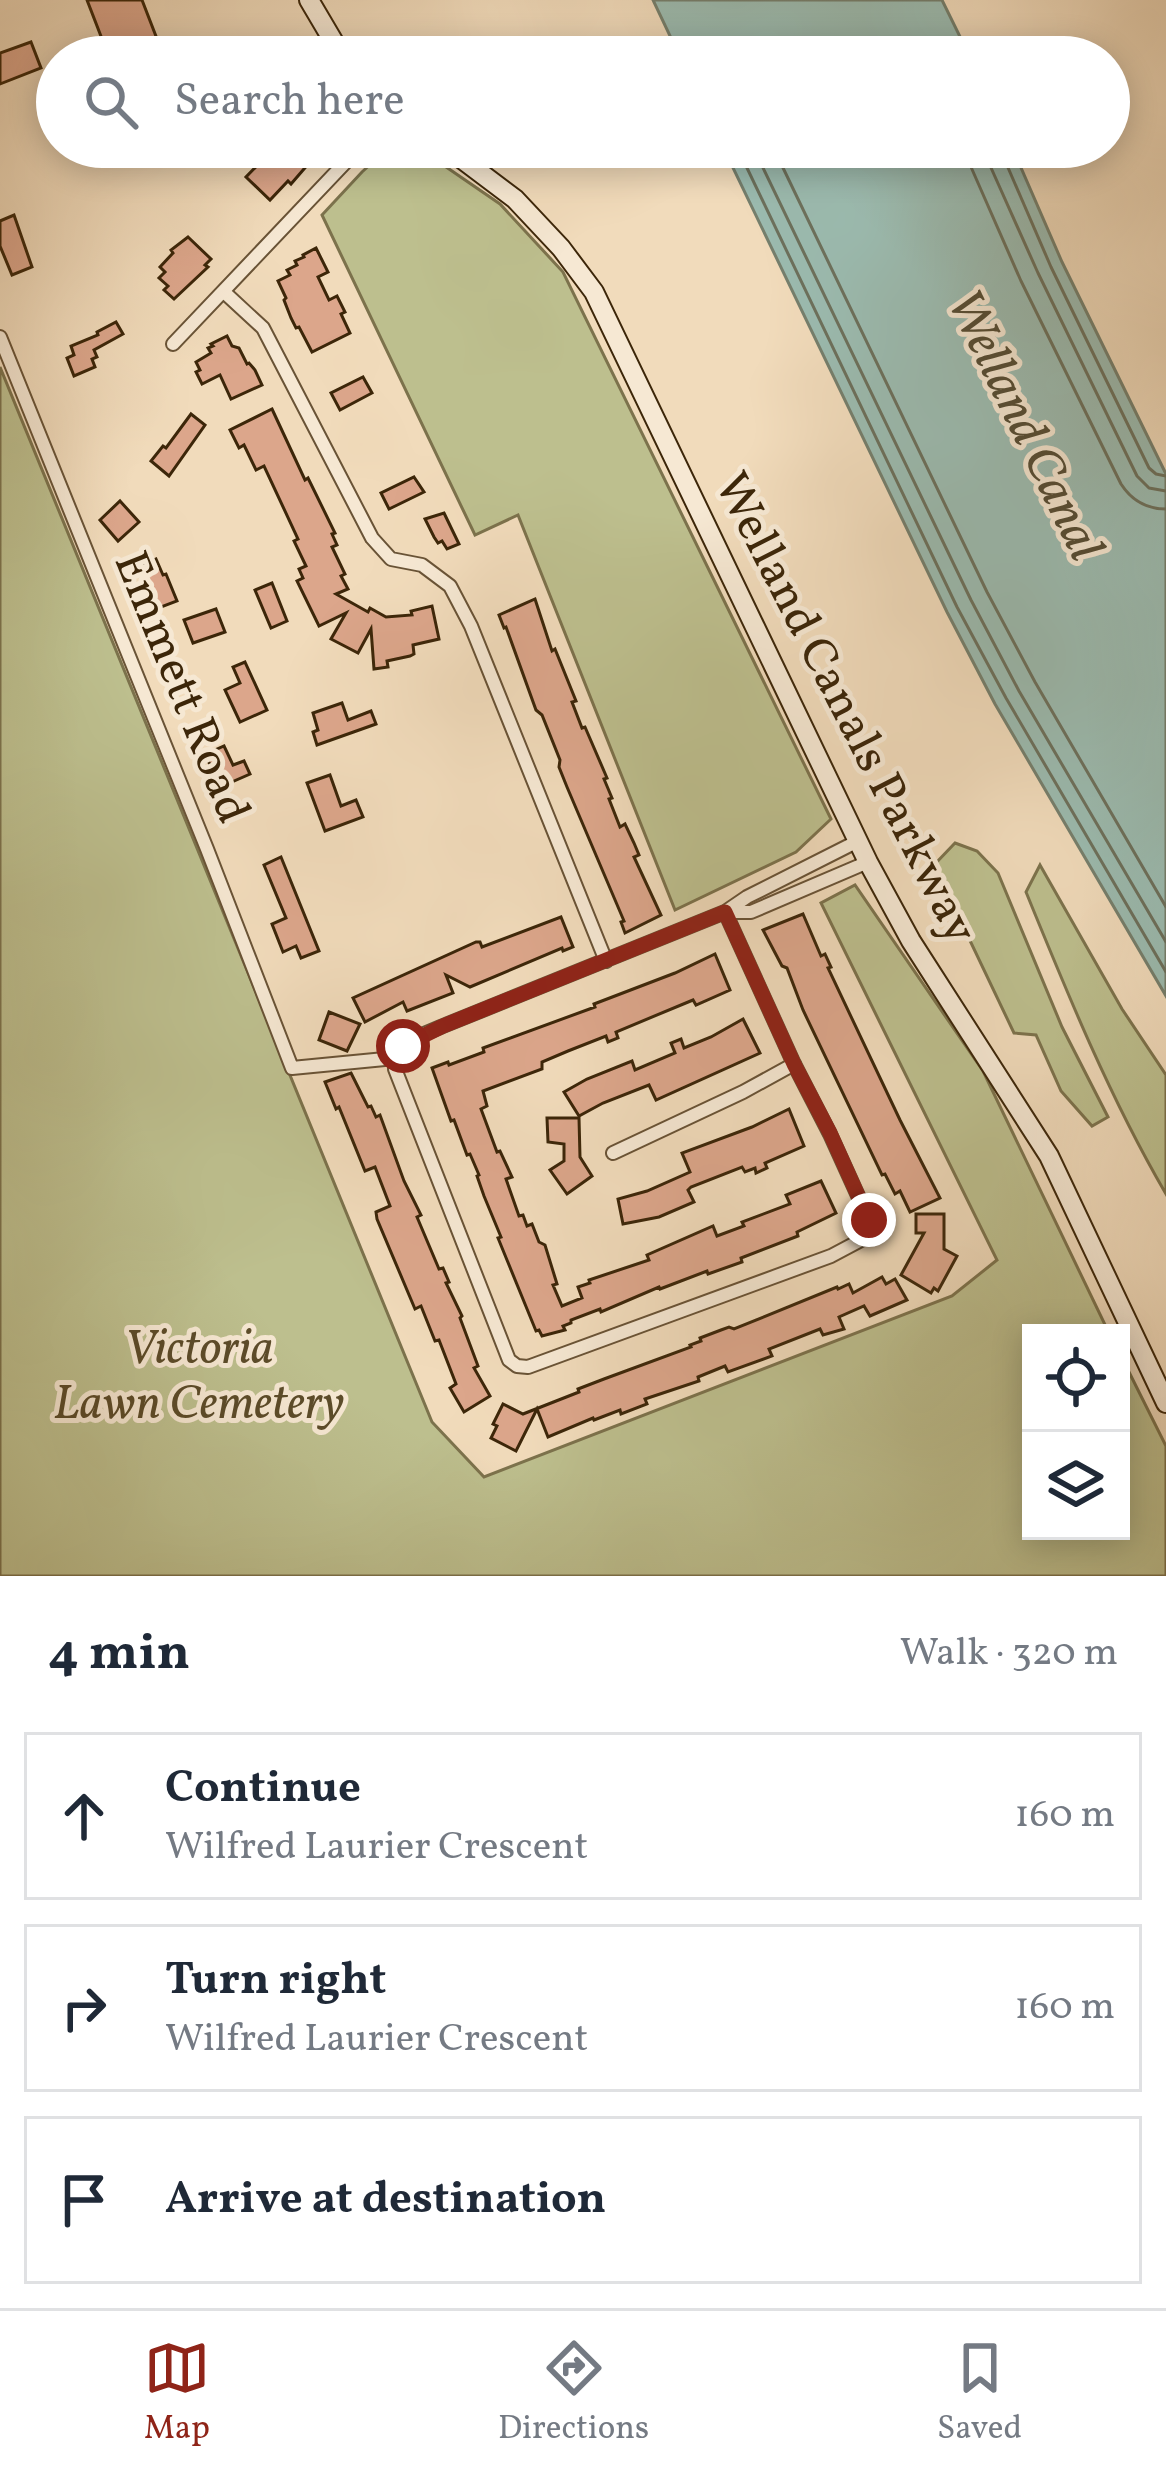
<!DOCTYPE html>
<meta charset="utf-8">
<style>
:root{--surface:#fff;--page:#f2f2f3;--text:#1f2937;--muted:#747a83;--line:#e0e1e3;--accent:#8f2418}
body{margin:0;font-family:Vollkorn,serif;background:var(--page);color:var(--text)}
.controls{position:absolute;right:36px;bottom:36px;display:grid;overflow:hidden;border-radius:0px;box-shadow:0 6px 30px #0003}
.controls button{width:108px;height:108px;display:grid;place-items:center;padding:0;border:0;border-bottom:3px solid var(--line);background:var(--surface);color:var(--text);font:60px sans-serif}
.stop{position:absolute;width:36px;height:36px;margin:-27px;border:9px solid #8f2418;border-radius:50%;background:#fff}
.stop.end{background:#8f2418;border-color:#fff;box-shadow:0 3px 12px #0008}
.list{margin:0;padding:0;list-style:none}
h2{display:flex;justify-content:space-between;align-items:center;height:156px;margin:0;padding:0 48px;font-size:51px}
h2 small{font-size:39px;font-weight:400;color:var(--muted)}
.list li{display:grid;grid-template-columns:78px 1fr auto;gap:36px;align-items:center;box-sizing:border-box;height:168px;margin:0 24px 24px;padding:0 24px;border:3px solid var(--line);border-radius:0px}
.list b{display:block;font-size:45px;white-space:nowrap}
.list p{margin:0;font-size:39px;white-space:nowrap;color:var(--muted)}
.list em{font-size:39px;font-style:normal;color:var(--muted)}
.icon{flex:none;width:66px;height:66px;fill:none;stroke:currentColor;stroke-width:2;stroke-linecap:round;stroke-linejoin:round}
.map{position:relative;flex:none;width:1166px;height:1576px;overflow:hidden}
.search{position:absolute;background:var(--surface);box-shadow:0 6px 30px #0003;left:36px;right:36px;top:36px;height:132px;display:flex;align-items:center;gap:30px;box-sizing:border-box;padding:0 42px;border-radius:66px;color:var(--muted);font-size:45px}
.sheet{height:732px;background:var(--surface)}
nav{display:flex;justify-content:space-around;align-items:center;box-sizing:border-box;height:168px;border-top:3px solid var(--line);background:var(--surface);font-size:33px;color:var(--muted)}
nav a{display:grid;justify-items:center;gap:6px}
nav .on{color:var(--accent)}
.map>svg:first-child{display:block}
.green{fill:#bdbf8e;stroke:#7c724c;stroke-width:3}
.water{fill:#9bbbb0;stroke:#757f6d;stroke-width:3}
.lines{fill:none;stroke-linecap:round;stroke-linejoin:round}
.shore{stroke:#6c705c;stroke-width:3}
.building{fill:#dca68b;stroke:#3c2609;stroke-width:3}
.minor-casing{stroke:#695336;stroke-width:16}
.secondary-casing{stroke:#3c2609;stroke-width:22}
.minor{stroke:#f6e8d3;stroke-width:12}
.secondary{stroke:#f6e8d3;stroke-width:18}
.route{stroke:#8f2418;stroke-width:15}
.labels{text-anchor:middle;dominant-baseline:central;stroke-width:10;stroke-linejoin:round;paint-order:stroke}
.street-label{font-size:48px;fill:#3c2609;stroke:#f6e8d3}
.park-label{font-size:48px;font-style:italic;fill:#5c4c2a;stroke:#f6e8d3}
.water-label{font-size:51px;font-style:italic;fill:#544b33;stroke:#f6e8d3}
</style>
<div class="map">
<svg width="1166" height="1576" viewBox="0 0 1166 1576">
<rect width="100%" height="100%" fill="#f1dbbb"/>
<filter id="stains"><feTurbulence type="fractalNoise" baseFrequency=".00167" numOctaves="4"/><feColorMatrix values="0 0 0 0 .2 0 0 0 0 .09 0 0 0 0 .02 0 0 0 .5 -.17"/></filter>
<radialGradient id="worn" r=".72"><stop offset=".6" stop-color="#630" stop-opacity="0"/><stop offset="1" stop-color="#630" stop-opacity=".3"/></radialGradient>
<g class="green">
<path d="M389,147H417L500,204L563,272L831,819L796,852L675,910L518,515L475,535L322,215L362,172Z"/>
<path d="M0,367L432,1422L484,1477L952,1296L997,1260L821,903L855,885L983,1071L1109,1333H1031V1531H1121V1356L1166,1446V1576H0Z"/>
<path d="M955,843L977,851L998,873L1062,1027L1108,1117L1092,1126L1061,1091L1036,1035L1014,1033L934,865Z"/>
<path d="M1040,865L1122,1009L1166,1075V1194C1110,1098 1068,995 1026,892Z"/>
</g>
<g class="water">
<path d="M653,0H942L970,57H680Z"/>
<path d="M723,147H1012L1062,262L1166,474V996L995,704L947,612Z"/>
</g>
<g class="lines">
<g class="shore">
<path d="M737,147L957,607L1006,698L1166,972"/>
<path d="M753,147L971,600L1019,691L1166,942"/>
<path d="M773,147L987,592L1035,682L1166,907"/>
<path d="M968,147L971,167L1021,281L1121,484C1132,501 1146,509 1166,509"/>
<path d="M986,147L988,161L1038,273L1137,476L1149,488L1166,491"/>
<path d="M1002,147L1003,156L1051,267L1149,468L1156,474L1166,476"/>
</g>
</g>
<g class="building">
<path d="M87,0H142L164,57H109Z"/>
<path d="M31,42L41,68L0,84V53Z"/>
<path d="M275,147H308L316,155L291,184L288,181L270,200L246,177Z"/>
<path d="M14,215L32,267L12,275L0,246V221Z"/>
<path d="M188,237L211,259L205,265L208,267L174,299L164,290L168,286L159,278L165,272L160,267L173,253L171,250Z"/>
<path d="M316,248L328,272L318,277L329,300L337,296L345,312L341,314L350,333L312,352L299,327L296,328L291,318L284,300L286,298L278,281L290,275L287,270L297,265L295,261L304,257L303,255Z"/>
<path d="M116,322L123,334L94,350L97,357L92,359L95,367L74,376L67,358L74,355L71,346L98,335L97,332Z"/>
<path d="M227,336L232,346L239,348L247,364L249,363L255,370L262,385L231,399L220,375L202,384L196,372L200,370L196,362L211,353L208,348L213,346L211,344Z"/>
<path d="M363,377L372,393L340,410L331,393Z"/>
<path d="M272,409L305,480L308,478L335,533L332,534L337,545L332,547L345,574L341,576L348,589L336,594L368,612L370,608L386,617L412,615L411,611L432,606L439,639L413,645L414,654L410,656L387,661L388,667L374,669L371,629L358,653L331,639L346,613L319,626L297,581L303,578L299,569L306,566L294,541L298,539L264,466L256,470L244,445L239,448L230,430Z"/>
<path d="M191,414L205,425L169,476L151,461L163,446L166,448Z"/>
<path d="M414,477L424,492L389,509L381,493Z"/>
<path d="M120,501L139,522L118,541L100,520Z"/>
<path d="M444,513L459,544L447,549L442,541L438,543L434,537L425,519Z"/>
<path d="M156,559L163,575L166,574L177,601L156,609L145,590L148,589L140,566Z"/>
<path d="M272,583L287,621L271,628L255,590Z"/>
<path d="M535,599L552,651L555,649L576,701L572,702L582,728L585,727L607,778L604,779L612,798L609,799L620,827L625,824L634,843L639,855L634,857L661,915L625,933L621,922L624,921L567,787L559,767L560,760L542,715L536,710L506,627L504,628L499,615Z"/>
<path d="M216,609L225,632L193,643L184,620Z"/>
<path d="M245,662L267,710L240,722L225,690L240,683L233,667Z"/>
<path d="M342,703L348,720L371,711L376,724L317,745L313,732L318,730L313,713Z"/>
<path d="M224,746L233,765L244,761L250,774L218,788L206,754Z"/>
<path d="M330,775L341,806L356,800L363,817L325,831L307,783Z"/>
<path d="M281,857L319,951L301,958L296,946L283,952L272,924L286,918L264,865Z"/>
<path d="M803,914L821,956L825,954L831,967L828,968L900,1120L940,1198L910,1212L900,1191L895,1194L885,1174L882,1175L803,1010L787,968L782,966L763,930Z"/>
<path d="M561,917L573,947L563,951L562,948L470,987L446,975L453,993L407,1011L403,1002L365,1022L353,998L476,942H480L482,947Z"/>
<path d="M715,954L730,990L696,1005L693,1000L616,1032L618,1038L608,1042L606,1036L568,1051L542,1062V1069L483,1091L487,1106L481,1109L497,1152L500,1151L512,1177L506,1179L519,1216L523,1215L527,1226L532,1224L539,1242L545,1245L557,1284L553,1285L562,1306L582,1298L578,1287L590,1283L589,1280L649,1260L647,1255L713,1226L717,1236L744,1226L742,1222L790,1204L786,1195L821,1181L836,1213L797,1232L798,1236L741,1258L742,1262L708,1274L707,1271L660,1289L659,1287L601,1312L600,1309L571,1320V1323L563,1326L565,1330L542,1336L539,1330L536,1331L498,1238L501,1237L484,1196L477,1176L479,1175L470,1154L467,1155L454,1120L451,1121L432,1068L448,1062L449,1065L484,1052L483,1048L595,1007L594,1004L675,973Z"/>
<path d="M329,1012L360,1024L347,1051L319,1040Z"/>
<path d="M743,1019L760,1053L656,1100L649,1085L603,1103L579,1116L564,1092L587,1079L632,1061L635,1070L675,1053L671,1043L681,1039L684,1048L711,1037Z"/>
<path d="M351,1073L368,1107L371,1106L376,1117L380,1115L404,1181L421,1215L417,1217L439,1269L443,1268L449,1282L446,1283L462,1316L460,1318L478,1366L474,1368L490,1396L464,1412L450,1388L456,1384L439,1340L435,1341L421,1306L415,1309L377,1219L376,1212L390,1206L375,1167L365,1171L339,1107L336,1109L325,1082Z"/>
<path d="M789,1109L804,1146L765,1163L767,1168L756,1173L755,1168L745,1172L742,1167L691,1187L688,1190L694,1202L659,1217L623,1224L618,1199L647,1191L690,1172L682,1153L752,1127Z"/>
<path d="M547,1118H579L580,1157L592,1176L567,1194L550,1170L564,1161V1144L548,1142Z"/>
<path d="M916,1214H944V1249L957,1256L938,1291L934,1288L931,1293L901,1275L924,1233H916Z"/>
<path d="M882,1277L886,1284L895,1279L907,1300L870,1316L864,1306L839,1317L844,1329L823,1335L820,1329L769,1349L772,1356L728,1372L725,1366L698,1377L699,1381L645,1399L647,1404L621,1414L620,1410L594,1420L593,1418L548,1437L537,1409L516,1451L491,1438L497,1426L493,1424L503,1404L523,1414L579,1392L578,1389L604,1379L691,1347L690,1345L701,1341L700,1338L721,1330L729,1327L734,1329L837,1287L838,1289L849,1284L853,1293Z"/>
</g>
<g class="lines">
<g class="minor-casing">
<g id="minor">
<path d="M224,292L263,328L372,538L391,559L422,565L450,586L471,626L606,961"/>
<path d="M0,337L207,849L292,1068L395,1058"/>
<path d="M173,344L360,147"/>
<path d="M725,912L794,1064L830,1134L869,1220V1230L863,1239L831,1256L528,1367L517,1366L509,1360L395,1069C395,1042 422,1035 443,1026L725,912L747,897L858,841"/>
<path d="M726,912H751L868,862"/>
<path d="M613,1153L743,1092L794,1064"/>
</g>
</g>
<g class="secondary-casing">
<g id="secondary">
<path d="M309,0L335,44L347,57"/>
<path d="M446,147L515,199L561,248L594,292L868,862L911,941L1049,1156L1166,1403"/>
</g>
</g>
<use href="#minor" class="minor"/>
<use href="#secondary" class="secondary"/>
</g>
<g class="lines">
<path class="route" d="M403,1046L443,1026L725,912L794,1064L830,1133L869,1220"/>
</g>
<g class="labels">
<g class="street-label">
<text transform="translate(180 688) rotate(68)">Emmett Road</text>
<text transform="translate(844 709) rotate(63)">Welland Canals Parkway</text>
</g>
<g class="park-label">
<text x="199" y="1350">Victoria<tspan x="199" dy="55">Lawn Cemetery</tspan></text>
</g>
<g class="water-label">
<text transform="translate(1023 426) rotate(64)">Welland Canal</text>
</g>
</g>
<rect width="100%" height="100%" filter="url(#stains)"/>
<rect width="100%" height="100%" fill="url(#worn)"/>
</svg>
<div class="controls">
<button><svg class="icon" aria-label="locate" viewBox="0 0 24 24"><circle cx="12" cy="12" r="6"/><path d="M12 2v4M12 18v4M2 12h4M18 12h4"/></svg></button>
<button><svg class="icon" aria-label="layers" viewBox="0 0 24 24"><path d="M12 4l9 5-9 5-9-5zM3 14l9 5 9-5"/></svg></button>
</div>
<div class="stop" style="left:403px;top:1046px"></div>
<div class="stop end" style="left:869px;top:1220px"></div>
<div class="search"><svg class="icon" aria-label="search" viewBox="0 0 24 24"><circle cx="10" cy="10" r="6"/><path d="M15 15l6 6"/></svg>Search here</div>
</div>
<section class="sheet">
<h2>4 min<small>Walk · 320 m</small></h2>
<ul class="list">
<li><svg class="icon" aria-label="ahead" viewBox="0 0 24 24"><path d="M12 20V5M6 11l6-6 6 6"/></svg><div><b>Continue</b><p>Wilfred Laurier Crescent</p></div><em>160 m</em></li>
<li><svg class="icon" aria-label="right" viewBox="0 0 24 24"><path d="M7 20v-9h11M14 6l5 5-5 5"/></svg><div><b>Turn right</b><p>Wilfred Laurier Crescent</p></div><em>160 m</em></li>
<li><svg class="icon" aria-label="arrive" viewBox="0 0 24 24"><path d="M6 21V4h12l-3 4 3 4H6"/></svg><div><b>Arrive at destination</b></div></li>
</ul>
</section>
<nav>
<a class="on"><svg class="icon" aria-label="map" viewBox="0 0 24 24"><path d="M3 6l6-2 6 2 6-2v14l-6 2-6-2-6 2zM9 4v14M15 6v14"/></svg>Map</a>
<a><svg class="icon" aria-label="directions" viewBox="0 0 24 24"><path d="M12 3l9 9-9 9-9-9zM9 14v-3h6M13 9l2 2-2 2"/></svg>Directions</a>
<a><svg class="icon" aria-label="saved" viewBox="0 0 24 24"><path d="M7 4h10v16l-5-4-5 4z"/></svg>Saved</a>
</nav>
